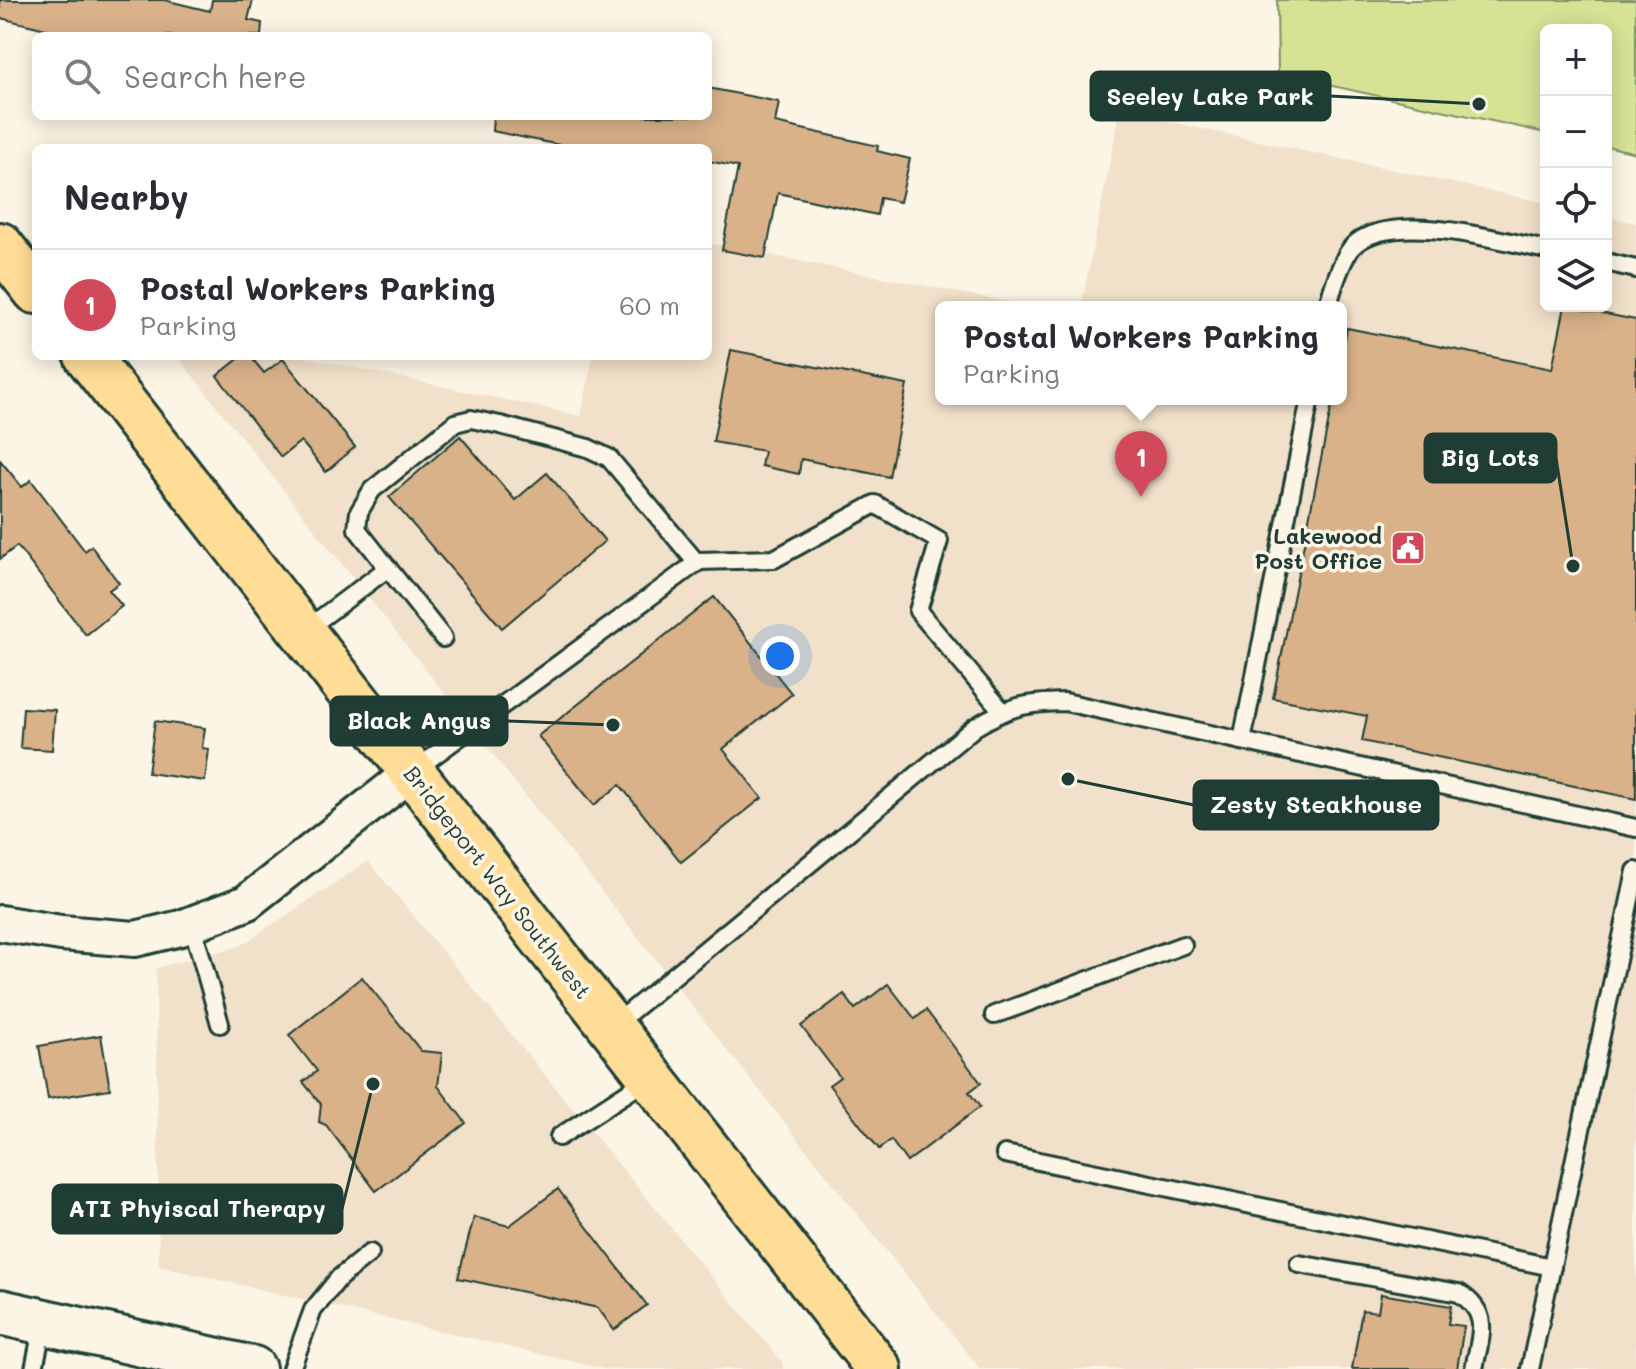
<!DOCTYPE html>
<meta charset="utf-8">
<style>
:root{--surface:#fff;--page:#f2f2f3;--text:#2b2b33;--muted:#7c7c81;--line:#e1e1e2;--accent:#d1495b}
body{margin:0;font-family:Mali,sans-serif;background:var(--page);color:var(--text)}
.controls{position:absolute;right:24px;top:24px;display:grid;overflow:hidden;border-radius:12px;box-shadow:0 4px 20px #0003}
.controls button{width:72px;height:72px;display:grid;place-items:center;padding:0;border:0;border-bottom:2px solid var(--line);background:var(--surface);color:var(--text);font:40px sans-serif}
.you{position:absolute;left:780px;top:656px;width:28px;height:28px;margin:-20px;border:6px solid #fff;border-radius:50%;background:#1a73e8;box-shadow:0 0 0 12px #1a73e833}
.badge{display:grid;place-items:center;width:52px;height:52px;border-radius:50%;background:var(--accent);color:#fff;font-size:26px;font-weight:700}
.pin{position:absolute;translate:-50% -66px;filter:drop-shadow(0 2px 4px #0008)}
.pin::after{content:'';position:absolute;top:42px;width:28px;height:24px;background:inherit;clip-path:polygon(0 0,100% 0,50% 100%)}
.popup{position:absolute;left:935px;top:301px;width:412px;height:104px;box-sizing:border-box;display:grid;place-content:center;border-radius:12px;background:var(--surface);filter:drop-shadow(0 2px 6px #0005);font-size:26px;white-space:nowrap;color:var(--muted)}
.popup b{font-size:30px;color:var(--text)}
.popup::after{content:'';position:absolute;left:50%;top:100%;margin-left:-16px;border:16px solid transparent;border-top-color:var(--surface)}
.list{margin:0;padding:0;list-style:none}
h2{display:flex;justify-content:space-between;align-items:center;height:104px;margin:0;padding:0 32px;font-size:34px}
h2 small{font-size:26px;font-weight:400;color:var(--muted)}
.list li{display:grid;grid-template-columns:52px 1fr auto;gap:24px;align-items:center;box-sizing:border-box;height:112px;padding:0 32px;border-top:2px solid var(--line)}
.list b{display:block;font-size:30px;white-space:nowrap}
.list p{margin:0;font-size:26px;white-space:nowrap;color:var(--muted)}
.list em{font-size:26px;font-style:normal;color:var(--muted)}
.icon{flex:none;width:44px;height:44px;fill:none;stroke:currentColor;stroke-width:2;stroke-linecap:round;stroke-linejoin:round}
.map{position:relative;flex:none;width:1636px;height:1369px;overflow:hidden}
.search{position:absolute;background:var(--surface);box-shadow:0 4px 20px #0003;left:32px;top:32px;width:680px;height:88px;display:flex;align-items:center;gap:20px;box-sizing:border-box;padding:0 28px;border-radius:12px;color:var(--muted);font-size:30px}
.panel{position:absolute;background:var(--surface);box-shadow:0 4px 20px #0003;left:32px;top:144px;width:680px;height:216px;border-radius:12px}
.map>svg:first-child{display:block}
.built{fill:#f2e1ca}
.green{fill:#d7e295;stroke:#7b9064;stroke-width:2}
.building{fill:#d9b28a;stroke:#1f3d34;stroke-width:2}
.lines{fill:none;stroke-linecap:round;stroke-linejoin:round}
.service-casing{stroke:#1f3d34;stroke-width:22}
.minor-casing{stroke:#1f3d34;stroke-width:40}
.secondary-casing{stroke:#1f3d34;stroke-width:50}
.primary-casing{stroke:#1f3d34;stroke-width:50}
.service{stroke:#fcf5e5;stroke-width:16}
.minor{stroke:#fcf5e5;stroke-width:34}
.secondary{stroke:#fcf5e5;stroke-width:44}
.primary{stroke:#ffdd96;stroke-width:44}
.labels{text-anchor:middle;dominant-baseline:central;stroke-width:7;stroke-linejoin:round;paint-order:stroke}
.poi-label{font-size:22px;font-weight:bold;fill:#1f3d34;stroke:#fcf5e5;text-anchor:end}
.street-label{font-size:22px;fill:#1f3d34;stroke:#fcf5e5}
.leader{fill:none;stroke:#1f3d34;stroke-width:3}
.callout-dot{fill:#1f3d34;stroke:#fcf5e5;stroke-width:3}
.callout{fill:#1f3d34;stroke:#1f3d34;stroke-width:3}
.callout-label{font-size:24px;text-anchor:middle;font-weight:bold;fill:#fff}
</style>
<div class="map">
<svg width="1636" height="1369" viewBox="0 0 1636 1369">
<rect width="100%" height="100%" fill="#fcf5e5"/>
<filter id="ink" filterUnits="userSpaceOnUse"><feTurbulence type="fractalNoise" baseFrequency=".0125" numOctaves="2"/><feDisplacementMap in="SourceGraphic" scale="16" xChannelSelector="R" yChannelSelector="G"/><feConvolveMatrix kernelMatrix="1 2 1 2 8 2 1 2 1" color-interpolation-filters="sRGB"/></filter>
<g filter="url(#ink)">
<g class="built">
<path d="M1120,111L1546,203V306H1606V216L1636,223V1369H980L177,356H300L581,416L593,356H708V243L1034,307H941V399H1341V307H1081Z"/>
<path d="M368,861L783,1363V1369H604L159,1266L156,968L240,946Z"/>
</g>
<path class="green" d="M1277,0H1636V153L1606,146V30H1546V133L1278,74Z"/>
<g class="building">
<path d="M0,0H164L210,11L212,0H253L248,20L262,23L261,36H75L0,18Z"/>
<path d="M708,88L779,102L775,123L878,146L877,151L910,159L900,202L880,198L877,215L778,193L765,258L722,250L738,167L708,161V148H574L492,131L493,116H708Z"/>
<path d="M1565,306L1636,320V799L1362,741L1367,716L1273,698L1333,399H1341V359L1347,328L1552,369Z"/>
<path d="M731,350L907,385L889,477L801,459L799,474L761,466L764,451L713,442Z"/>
<path d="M242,356H250L264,373L283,359L355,447L326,472L301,441L281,457L217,376Z"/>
<path d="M460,436L515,500L547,473L605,541L502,628L389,497Z"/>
<path d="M0,460L22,487L31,480L85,551L91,546L119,583L109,590L122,606L86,635L17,546L0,559Z"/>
<path d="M714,597L792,694L723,749L762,798L681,862L620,785L594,805L538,736Z"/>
<path d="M23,708L55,710L52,750L20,748Z"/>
<path d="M155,721L205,728L202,748L209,749L205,781L148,773Z"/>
<path d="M362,977L421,1051L442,1053L438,1086L466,1123L376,1191L326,1125L319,1122L321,1104L303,1082L317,1071L289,1035Z"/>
<path d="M888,984L915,1019L926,1010L981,1083L969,1092L980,1107L907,1162L891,1140L879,1149L829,1085L840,1077L801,1026L844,994L855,1009Z"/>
<path d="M101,1035L110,1089L48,1099L39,1046Z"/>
<path d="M558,1189L647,1305L614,1330L598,1308L458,1278L474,1217L509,1226Z"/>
<path d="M1381,1294L1451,1306L1448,1324L1464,1326L1457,1369H1352L1362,1310L1378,1312Z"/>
</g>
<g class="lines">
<g class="service-casing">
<g id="service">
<path d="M1606,262L1636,269"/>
<path d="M1328,307C1331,292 1343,255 1354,245C1392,210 1500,240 1546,250"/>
<path d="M304,631L388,568"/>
<path d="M443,638L357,529L359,512L372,490L455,423L471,419L500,425L588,448L609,458L697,563"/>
<path d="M1242,741L1310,399"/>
<path d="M413,771L699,561L774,559L875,504L939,541L918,611L1003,712"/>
<path d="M192,924L220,1024"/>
<path d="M994,1015L1183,945"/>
<path d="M613,1026L975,727C1009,706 1026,703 1065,702L1636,828"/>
<path d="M559,1137L648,1079"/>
<path d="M1005,1154L1552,1267"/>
<path d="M1299,1264L1459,1293C1492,1314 1480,1336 1474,1369"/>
<path d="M34,1369L43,1324"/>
<path d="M291,1369L313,1310L339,1278L370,1253"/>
<path d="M1530,1369L1636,871"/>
</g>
</g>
<g class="minor-casing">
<path id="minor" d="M0,923L61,933L135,939L181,928L246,903L412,772"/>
</g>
<g class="secondary-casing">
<path id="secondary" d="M0,1312L253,1369"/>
</g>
<g class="primary-casing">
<g id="primary">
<path d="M0,245L36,291"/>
<path d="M87,356L879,1369"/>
</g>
</g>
<use href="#service" class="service"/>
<use href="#minor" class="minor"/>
<use href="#secondary" class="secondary"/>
<use href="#primary" class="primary"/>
</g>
</g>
<defs>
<g id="civic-square" transform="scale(1.8)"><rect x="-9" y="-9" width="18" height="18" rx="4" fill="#d1495b" stroke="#fcf5e5"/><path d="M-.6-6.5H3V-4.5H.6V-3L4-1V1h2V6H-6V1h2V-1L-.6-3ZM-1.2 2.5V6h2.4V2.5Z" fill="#fff"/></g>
</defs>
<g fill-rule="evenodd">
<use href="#civic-square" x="1408" y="548"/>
</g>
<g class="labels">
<g class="poi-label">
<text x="1382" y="535">Lakewood<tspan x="1382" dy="25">Post Office</tspan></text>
</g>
<g class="street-label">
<text transform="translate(498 882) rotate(52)">Bridgeport Way Southwest</text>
</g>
</g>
<path class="leader" d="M1479 104L1330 96M1573 566L1556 458M613 725L507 721M1068 779L1194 805M373 1084L342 1209"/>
<g class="callout-dot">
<circle cx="1479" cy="104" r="8"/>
<circle cx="1573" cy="566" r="8"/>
<circle cx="613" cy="725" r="8"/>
<circle cx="1068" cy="779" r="8"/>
<circle cx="373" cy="1084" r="8"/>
</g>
<g class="callout">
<rect x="1091" y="72" width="239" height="48" rx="8"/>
<rect x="1425" y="434" width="131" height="48" rx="8"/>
<rect x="331" y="697" width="176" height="48" rx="8"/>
<rect x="1194" y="781" width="244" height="48" rx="8"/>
<rect x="53" y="1185" width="289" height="48" rx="8"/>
</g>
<g class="callout-label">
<text x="1210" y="105">Seeley Lake Park</text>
<text x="1490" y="466">Big Lots</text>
<text x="419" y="729">Black Angus</text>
<text x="1316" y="813">Zesty Steakhouse</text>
<text x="197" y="1217">ATI Phyiscal Therapy</text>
</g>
</svg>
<div class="controls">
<button>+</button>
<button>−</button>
<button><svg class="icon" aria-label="locate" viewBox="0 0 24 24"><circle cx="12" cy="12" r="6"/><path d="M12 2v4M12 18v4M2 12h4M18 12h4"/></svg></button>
<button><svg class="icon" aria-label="layers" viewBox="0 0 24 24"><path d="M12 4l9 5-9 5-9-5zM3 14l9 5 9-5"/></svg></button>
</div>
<div class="you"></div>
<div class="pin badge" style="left:1141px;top:497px">1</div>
<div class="popup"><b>Postal Workers Parking</b>Parking</div>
<div class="search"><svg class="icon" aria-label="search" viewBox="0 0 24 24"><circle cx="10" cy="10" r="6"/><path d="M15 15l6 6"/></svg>Search here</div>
<section class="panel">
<h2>Nearby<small></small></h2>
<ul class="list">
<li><span class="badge">1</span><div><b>Postal Workers Parking</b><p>Parking</p></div><em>60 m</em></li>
</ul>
</section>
</div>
